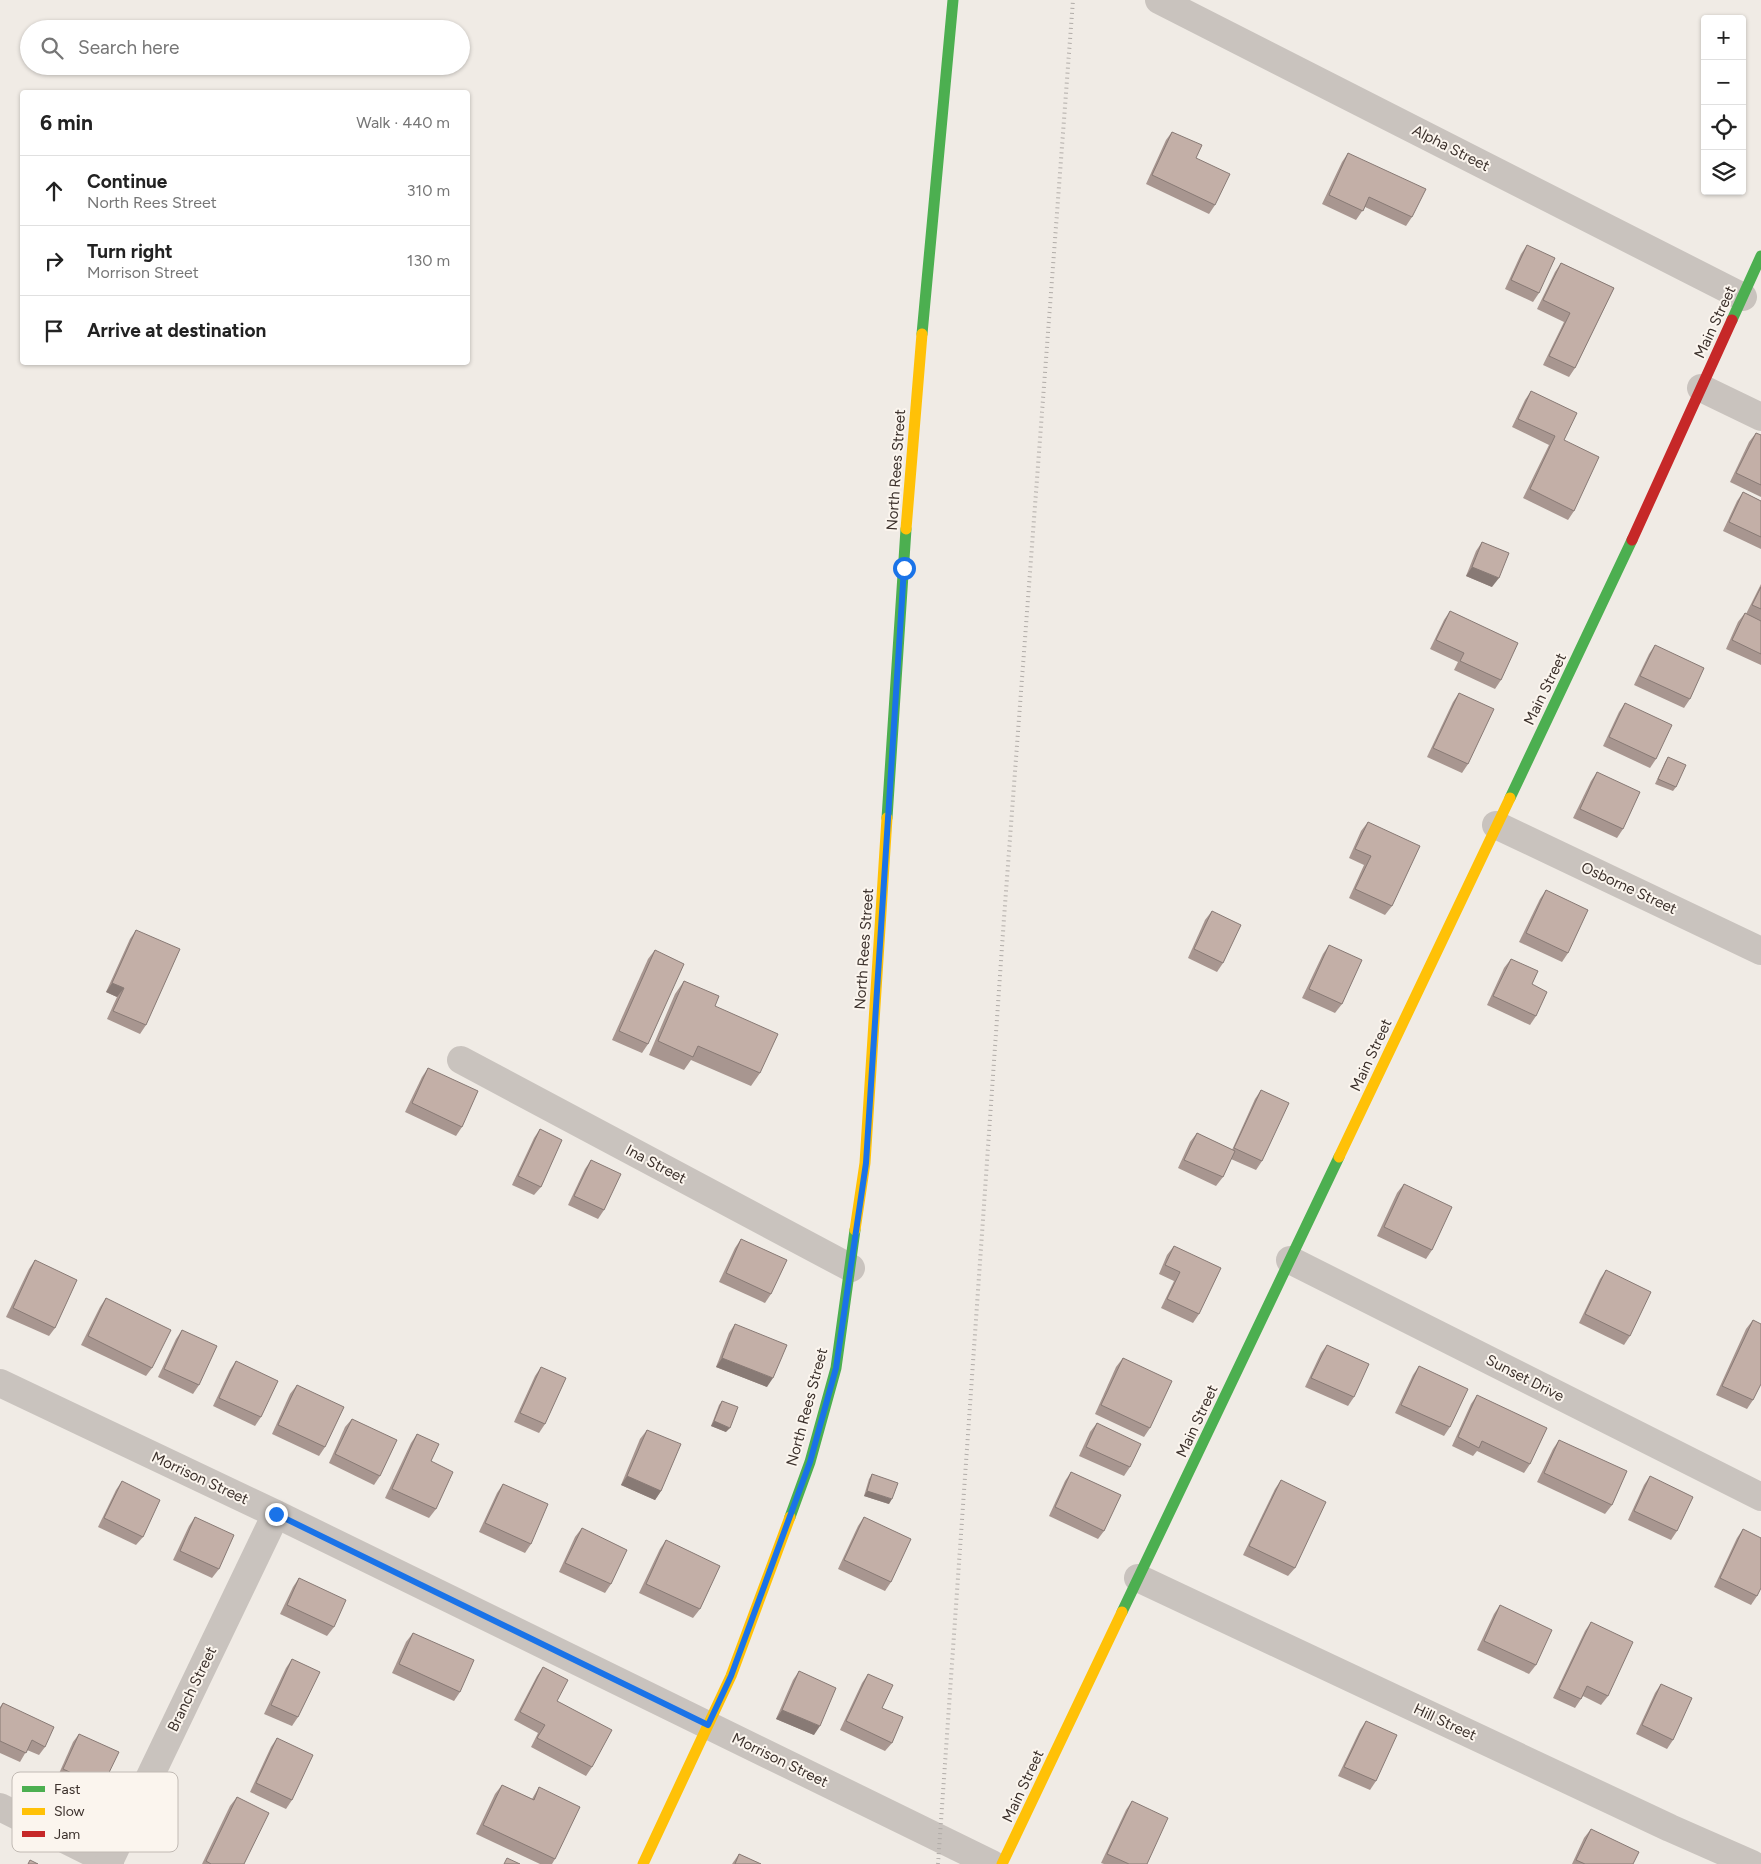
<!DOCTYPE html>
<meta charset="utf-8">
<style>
:root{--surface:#fff;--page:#f2f2f2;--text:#222;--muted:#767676;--line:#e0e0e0}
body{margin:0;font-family:Figtree,sans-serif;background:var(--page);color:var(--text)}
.controls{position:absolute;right:15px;top:15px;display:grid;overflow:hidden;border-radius:5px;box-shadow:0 1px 4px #0004}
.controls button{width:45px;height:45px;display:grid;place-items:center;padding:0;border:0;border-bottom:1px solid var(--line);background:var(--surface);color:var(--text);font:25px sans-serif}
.stop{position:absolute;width:15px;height:15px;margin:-11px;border:4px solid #1a73e8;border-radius:50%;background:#fff}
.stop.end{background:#1a73e8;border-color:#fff;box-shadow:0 1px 5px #0008}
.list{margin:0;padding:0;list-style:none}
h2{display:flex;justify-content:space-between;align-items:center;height:65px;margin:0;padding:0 20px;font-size:21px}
h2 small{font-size:16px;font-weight:400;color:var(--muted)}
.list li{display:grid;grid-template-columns:32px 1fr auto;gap:15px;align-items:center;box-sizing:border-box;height:70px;padding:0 20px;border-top:1px solid var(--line)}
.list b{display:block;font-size:19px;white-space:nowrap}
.list p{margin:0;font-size:16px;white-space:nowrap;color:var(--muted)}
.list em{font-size:16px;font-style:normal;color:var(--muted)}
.icon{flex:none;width:28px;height:28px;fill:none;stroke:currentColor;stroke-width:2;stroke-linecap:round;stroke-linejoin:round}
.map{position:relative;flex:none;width:1761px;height:1864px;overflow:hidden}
.search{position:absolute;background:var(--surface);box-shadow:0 1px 4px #0004;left:20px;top:20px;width:450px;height:55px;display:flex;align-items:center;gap:12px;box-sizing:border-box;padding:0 18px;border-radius:28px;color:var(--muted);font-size:19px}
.panel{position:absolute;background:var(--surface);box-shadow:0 1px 4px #0004;left:20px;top:90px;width:450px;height:275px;border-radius:5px}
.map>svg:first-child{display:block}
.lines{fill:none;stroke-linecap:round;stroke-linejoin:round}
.street{stroke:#c9c3be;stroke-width:28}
.fast{stroke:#4caf50;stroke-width:11}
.slow{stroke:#ffc107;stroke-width:11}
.jam{stroke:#c62828;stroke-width:11}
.rail{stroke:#b1aca8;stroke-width:4;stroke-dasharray:1 4;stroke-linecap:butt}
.wall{fill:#a89690}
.shaded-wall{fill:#887a75}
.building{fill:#c3afa7;stroke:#887a75}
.route{stroke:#1a73e8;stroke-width:6}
.labels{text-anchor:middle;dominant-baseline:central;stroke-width:4;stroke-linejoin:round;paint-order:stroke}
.street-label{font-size:15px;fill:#3b302b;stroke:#fbf5ee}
.key{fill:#fbf5ee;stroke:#c1bab4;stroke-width:1}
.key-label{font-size:14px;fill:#3b302b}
</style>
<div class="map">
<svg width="1761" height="1864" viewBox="0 0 1761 1864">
<rect width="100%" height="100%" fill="#f0ebe5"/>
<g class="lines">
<g class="street">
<path d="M1159,0L1743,297"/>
<path d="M1701,388L1761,417"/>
<path d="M1496,825L1761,951"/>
<path d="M461,1060L851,1268"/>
<path d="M1290,1260L1761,1497"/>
<path d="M0,1383L276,1514L992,1864"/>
<path d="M1138,1578L1670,1828L1752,1864"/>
<path d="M0,1807L110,1862"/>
<path d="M108,1864L276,1514"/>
</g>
<g class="fast">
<path d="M1732,320L1761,256"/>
<path d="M922,334L953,0"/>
<path d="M1510,798L1632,540"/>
<path d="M887,818L906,529"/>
<path d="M790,1517L810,1462L836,1368L855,1230"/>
<path d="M1122,1612L1339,1157"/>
</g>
<g class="slow">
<path d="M906,529L922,334"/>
<path d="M1339,1157L1510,798"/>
<path d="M855,1230L865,1163L887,818"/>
<path d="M643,1864L731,1676L790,1517"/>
<path d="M1002,1864L1122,1612"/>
</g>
<path class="jam" d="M1632,540L1732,320"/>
<path class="rail" d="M938,1864L1004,918L1073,0"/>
</g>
<g class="wall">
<path d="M1172,132L1196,158L1215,205L1209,214L1146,184L1166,140Z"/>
<path d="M1348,153L1412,217L1406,226L1365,207L1356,220L1322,204L1342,162Z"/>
<path d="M1527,245L1539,293L1533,302L1505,289L1521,254Z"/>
<path d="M1561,263L1614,288L1575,368L1569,377L1543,365L1564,322L1537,309L1555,272Z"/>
<path d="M1531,391L1564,440L1574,511L1568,520L1523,498L1549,445L1512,427L1525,400Z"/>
<path d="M1756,433L1761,435V497L1730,482L1749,442Z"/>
<path d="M1743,492L1761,501V549L1723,531L1737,501Z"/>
<path d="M1482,542L1492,587L1466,576L1476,551Z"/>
<path d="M1761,584V665L1726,649L1738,622L1745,613L1746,614Z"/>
<path d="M1450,611L1501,680L1495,689L1454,670L1458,662L1430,649L1444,620Z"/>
<path d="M1655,645L1690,699L1684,708L1634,685L1649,654Z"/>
<path d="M1459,693L1468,764L1462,773L1427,757L1453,702Z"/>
<path d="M1625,703L1656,759L1650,768L1603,746L1619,712Z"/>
<path d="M1668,757L1676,787L1673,791L1655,784L1665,762Z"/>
<path d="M1597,772L1623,829L1617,838L1573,818L1591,781Z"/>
<path d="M1368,822L1392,906L1385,915L1349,898L1364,865L1349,858L1361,831Z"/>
<path d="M1546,890L1568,953L1562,962L1519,942L1540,899Z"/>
<path d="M1212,911L1223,963L1217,972L1188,958L1205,920Z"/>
<path d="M136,930L146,1025L140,1034L107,1019L117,997L106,992L130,939Z"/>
<path d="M1329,945L1342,1004L1335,1013L1302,998L1323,954Z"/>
<path d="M655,950L648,1044L642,1053L612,1040L648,959Z"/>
<path d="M1511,959L1532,984L1536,1016L1530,1025L1487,1005L1504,968Z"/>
<path d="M684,981L715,1006L760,1073L751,1086L691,1060L684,1070L649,1055L675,994Z"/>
<path d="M428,1068L462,1127L456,1136L405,1112L422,1077Z"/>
<path d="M1261,1090L1262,1161L1256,1170L1231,1159L1223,1177L1216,1186L1178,1168L1190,1142L1197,1133L1232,1150L1255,1099Z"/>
<path d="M540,1129L541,1187L534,1195L512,1185L534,1138Z"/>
<path d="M591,1160L604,1210L598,1219L568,1205L585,1169Z"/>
<path d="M1404,1184L1432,1250L1426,1259L1377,1236L1397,1193Z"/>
<path d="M741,1239L771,1294L765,1303L719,1282L735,1248Z"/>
<path d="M1174,1246L1199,1314L1193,1323L1161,1308L1174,1281L1159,1274L1167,1255Z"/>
<path d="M35,1260L55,1328L49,1336L6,1317L29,1269Z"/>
<path d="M1606,1270L1630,1336L1624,1345L1579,1323L1600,1279Z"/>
<path d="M106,1298L152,1368L146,1376L81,1345L100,1307Z"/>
<path d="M1753,1320V1400L1747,1409L1716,1395L1746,1329Z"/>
<path d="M735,1324L767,1387L716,1367L729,1333Z"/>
<path d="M182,1330L199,1385L193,1394L158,1377L176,1339Z"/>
<path d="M1327,1345L1354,1397L1348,1406L1305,1387L1321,1353Z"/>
<path d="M1123,1358L1150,1428L1144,1437L1095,1414L1116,1367Z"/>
<path d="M236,1361L261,1417L255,1426L213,1406L230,1370Z"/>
<path d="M1419,1366L1450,1427L1444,1436L1395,1413L1413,1375Z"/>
<path d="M541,1367L545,1424L539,1433L514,1422L535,1376Z"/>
<path d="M297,1385L325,1447L319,1456L272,1434L290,1394Z"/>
<path d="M1477,1395L1530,1464L1524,1473L1477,1451L1473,1456L1452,1446L1471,1404Z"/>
<path d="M722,1401L726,1432L711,1426L719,1405Z"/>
<path d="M352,1419L380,1476L374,1485L329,1463L345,1427Z"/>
<path d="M1097,1423L1130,1467L1124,1476L1079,1456L1090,1432Z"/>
<path d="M647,1430L661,1491L655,1500L621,1485L640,1439Z"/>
<path d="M417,1434L431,1461L436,1509L429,1518L385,1498L411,1443Z"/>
<path d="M1559,1440L1612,1505L1605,1514L1537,1482L1553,1449Z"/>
<path d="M1071,1472L1104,1531L1098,1539L1049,1516L1065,1481Z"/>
<path d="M872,1474L889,1504L864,1496L869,1479Z"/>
<path d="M1650,1476L1677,1531L1671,1540L1628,1520L1644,1485Z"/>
<path d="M1281,1480L1295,1568L1288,1576L1243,1555L1275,1489Z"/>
<path d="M122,1481L143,1537L136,1545L98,1527L116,1490Z"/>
<path d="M503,1484L531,1544L525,1553L479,1532L497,1493Z"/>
<path d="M195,1517L219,1569L212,1578L173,1560L189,1526Z"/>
<path d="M864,1517L891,1582L885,1591L838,1569L858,1526Z"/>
<path d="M582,1528L611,1584L605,1593L559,1572L575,1537Z"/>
<path d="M1743,1529L1757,1596L1751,1605L1714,1587L1737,1538Z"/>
<path d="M666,1540L700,1609L693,1618L639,1593L660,1549Z"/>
<path d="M299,1578L334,1627L327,1636L280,1614L293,1587Z"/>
<path d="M1500,1605L1536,1665L1529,1674L1477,1650L1494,1614Z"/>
<path d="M1591,1622L1608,1696L1601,1705L1583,1696L1575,1708L1553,1698L1585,1631Z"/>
<path d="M413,1633L460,1692L454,1701L392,1673L406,1642Z"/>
<path d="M292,1659L298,1717L292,1726L264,1714L286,1668Z"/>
<path d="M543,1667L557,1701L592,1767L586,1776L531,1747L538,1733L514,1720L537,1676Z"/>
<path d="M799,1671L814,1735L776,1719L793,1680Z"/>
<path d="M868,1674L882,1708L892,1743L885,1751L840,1730L862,1683Z"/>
<path d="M1661,1684L1673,1740L1667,1749L1636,1734L1655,1693Z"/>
<path d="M3,1703L45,1747L39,1755L27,1750L20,1762L0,1753V1707Z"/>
<path d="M1366,1721L1376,1781L1370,1790L1338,1776L1360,1730Z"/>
<path d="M79,1734L102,1787L96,1796L57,1778L73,1742Z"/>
<path d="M277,1738L292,1800L286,1809L250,1792L271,1747Z"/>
<path d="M502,1785L532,1799L539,1787L555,1859L552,1864H540L476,1834L495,1794Z"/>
<path d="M237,1797L244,1864H202L230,1806Z"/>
<path d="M1132,1801L1147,1864H1104L1101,1863L1126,1810Z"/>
<path d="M1591,1829L1633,1864H1572L1584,1838Z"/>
<path d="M739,1854L761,1864H732Z"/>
</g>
<g class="shaded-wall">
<path d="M1472,567L1499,578L1492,587L1466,576Z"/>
<path d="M112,983L124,988L117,997L106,992Z"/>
<path d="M722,1358L773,1378L767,1387L716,1367Z"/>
<path d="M714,1421L730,1428L726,1432L711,1426Z"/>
<path d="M627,1476L661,1491L655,1500L621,1485Z"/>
<path d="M867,1491L892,1499L889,1504L864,1496Z"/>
<path d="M782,1710L820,1726L814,1735L776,1719Z"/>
</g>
<g class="building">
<path d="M1172,132L1202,145L1196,158L1230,174L1215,205L1152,175Z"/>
<path d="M1348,153L1426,189L1412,217L1369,197L1363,211L1329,195Z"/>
<path d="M1527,245L1555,258L1539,293L1511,280Z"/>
<path d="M1561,263L1614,288L1575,368L1549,356L1570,313L1543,300Z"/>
<path d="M1531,391L1577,413L1564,440L1599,457L1574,511L1530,489L1555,436L1518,419Z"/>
<path d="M1756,433L1761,435V485L1736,473Z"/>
<path d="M1743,492L1761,501V537L1729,522Z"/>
<path d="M1482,542L1509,553L1499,578L1472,567Z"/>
<path d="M1761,587V609L1752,605Z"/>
<path d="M1450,611L1518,643L1501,680L1460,661L1464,653L1436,640Z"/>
<path d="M1745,613L1761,621V654L1732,640Z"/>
<path d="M1655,645L1704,668L1690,699L1640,676Z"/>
<path d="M1459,693L1494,709L1468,764L1433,748Z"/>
<path d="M1625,703L1672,725L1656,759L1609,737Z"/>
<path d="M1668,757L1686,765L1676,787L1658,779Z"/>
<path d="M1597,772L1640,792L1623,829L1580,809Z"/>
<path d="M1368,822L1420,846L1392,906L1355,889L1371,856L1355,849Z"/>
<path d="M1546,890L1588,910L1568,953L1526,933Z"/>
<path d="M1212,911L1241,925L1223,963L1194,949Z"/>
<path d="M136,930L180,949L146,1025L113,1011L124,988L112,983Z"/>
<path d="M1329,945L1362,960L1342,1004L1309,989Z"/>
<path d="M655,950L684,964L648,1044L619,1031Z"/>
<path d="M1511,959L1538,971L1532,984L1547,992L1536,1016L1493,996Z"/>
<path d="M684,981L719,996L715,1006L778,1034L760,1073L698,1046L693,1057L658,1041Z"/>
<path d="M428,1068L478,1091L462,1127L412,1103Z"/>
<path d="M1261,1090L1289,1103L1262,1161L1234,1148Z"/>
<path d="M540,1129L562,1140L541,1187L518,1176Z"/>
<path d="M1197,1133L1235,1151L1223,1177L1184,1160Z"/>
<path d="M591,1160L621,1174L604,1210L574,1196Z"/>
<path d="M1404,1184L1452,1207L1432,1250L1384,1227Z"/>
<path d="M741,1239L787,1260L771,1294L726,1273Z"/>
<path d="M1174,1246L1221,1268L1199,1314L1167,1299L1180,1272L1165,1265Z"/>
<path d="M35,1260L77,1280L55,1328L13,1308Z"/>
<path d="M1606,1270L1651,1292L1630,1336L1585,1314Z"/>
<path d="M106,1298L171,1330L152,1368L88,1336Z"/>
<path d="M1753,1320L1761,1324V1384L1753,1400L1722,1386Z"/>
<path d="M735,1324L787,1345L773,1378L722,1358Z"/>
<path d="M182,1330L217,1346L199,1385L164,1369Z"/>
<path d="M1327,1345L1369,1364L1354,1397L1311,1378Z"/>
<path d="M1123,1358L1172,1381L1150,1428L1101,1405Z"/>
<path d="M236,1361L278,1381L261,1417L219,1398Z"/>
<path d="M1419,1366L1468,1389L1450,1427L1401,1405Z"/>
<path d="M541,1367L566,1378L545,1424L520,1413Z"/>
<path d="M297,1385L344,1407L325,1447L278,1425Z"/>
<path d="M1477,1395L1547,1428L1530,1464L1482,1441L1479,1448L1458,1437Z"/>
<path d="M722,1401L738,1407L730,1428L714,1421Z"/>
<path d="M352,1419L397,1440L380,1476L335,1454Z"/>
<path d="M1097,1423L1141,1444L1130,1467L1086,1447Z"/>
<path d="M647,1430L681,1444L661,1491L627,1476Z"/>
<path d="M417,1434L439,1444L431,1461L453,1472L436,1509L392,1489Z"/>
<path d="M1559,1440L1627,1471L1612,1505L1544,1473Z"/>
<path d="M1071,1472L1121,1495L1104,1531L1055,1507Z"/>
<path d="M872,1474L898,1483L892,1499L867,1491Z"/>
<path d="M1650,1476L1693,1497L1677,1531L1634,1511Z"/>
<path d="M1281,1480L1326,1502L1295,1568L1249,1546Z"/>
<path d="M122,1481L160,1500L143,1537L104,1518Z"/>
<path d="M503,1484L548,1504L531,1544L485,1523Z"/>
<path d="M195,1517L234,1535L219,1569L180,1551Z"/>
<path d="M864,1517L911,1539L891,1582L844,1560Z"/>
<path d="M582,1528L627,1550L611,1584L565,1563Z"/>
<path d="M1743,1529L1761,1538V1588L1757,1596L1720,1578Z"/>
<path d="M666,1540L720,1566L700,1609L646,1584Z"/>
<path d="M299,1578L346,1600L334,1627L287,1605Z"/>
<path d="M1500,1605L1552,1630L1536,1665L1484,1641Z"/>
<path d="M1591,1622L1633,1642L1608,1696L1587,1686L1581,1699L1559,1689Z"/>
<path d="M413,1633L474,1660L460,1692L399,1664Z"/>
<path d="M292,1659L320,1672L298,1717L271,1705Z"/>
<path d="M543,1667L568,1680L557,1701L612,1730L592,1767L537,1738L545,1725L520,1712Z"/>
<path d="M799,1671L836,1688L820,1726L782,1710Z"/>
<path d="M868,1674L893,1685L882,1708L903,1717L892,1743L846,1721Z"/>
<path d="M1661,1684L1692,1698L1673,1740L1642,1725Z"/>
<path d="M3,1703L54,1727L45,1747L32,1740L26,1753L0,1741V1709Z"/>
<path d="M1366,1721L1397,1735L1376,1781L1344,1767Z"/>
<path d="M79,1734L119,1752L102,1787L63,1769Z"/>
<path d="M277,1738L313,1755L292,1800L256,1783Z"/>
<path d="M502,1785L534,1800L539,1787L580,1807L555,1859L483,1825Z"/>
<path d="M237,1797L269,1813L244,1864H211L206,1861Z"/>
<path d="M1132,1801L1168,1818L1147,1864H1129L1107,1854Z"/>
<path d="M1591,1829L1639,1852L1633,1864H1585L1576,1860Z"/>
<path d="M739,1854L761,1864H735Z"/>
<path d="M507,1858L520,1864H504Z"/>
<path d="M30,1860L38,1864H28Z"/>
</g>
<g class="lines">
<path class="route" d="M276,1514L708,1725L731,1676L810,1462L836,1368L866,1163L904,568"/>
</g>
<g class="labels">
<g class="street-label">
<text transform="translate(1451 148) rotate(27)">Alpha Street</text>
<text transform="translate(1715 322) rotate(-65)">Main Street</text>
<text transform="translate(896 470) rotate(-86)">North Rees Street</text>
<text transform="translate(1545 689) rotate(-64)">Main Street</text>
<text transform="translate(1629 888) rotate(25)">Osborne Street</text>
<text transform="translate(864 949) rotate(-86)">North Rees Street</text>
<text transform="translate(1371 1055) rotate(-65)">Main Street</text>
<text transform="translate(656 1164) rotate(28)">Ina Street</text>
<text transform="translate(1525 1378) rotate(27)">Sunset Drive</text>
<text transform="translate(807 1407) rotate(-75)">North Rees Street</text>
<text transform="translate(1197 1421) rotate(-65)">Main Street</text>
<text transform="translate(200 1478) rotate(25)">Morrison Street</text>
<text transform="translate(192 1689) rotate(-64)">Branch Street</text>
<text transform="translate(1445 1722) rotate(25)">Hill Street</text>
<text transform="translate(780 1760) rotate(26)">Morrison Street</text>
<text transform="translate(1023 1786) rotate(-65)">Main Street</text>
</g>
</g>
<rect x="12" y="1772" width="166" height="80" rx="8" class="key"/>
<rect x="22" y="1786" width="23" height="6" fill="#4caf50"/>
<rect x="22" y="1808" width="23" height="7" fill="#ffc107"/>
<rect x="22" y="1831" width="23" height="6" fill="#c62828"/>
<g class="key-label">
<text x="54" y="1794">Fast</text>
<text x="54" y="1816">Slow</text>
<text x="54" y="1839">Jam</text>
</g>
</svg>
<div class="controls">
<button>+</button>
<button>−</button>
<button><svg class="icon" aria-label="locate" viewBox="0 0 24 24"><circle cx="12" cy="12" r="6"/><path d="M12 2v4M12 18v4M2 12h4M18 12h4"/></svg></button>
<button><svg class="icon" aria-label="layers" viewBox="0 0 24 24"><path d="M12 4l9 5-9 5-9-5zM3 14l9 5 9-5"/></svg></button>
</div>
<div class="stop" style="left:904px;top:568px"></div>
<div class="stop end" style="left:276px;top:1514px"></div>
<div class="search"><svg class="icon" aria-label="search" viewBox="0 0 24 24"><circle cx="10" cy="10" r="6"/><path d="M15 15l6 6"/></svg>Search here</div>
<section class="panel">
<h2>6 min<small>Walk · 440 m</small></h2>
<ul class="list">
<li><svg class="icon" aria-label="ahead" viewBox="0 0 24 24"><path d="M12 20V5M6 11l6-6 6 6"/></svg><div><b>Continue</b><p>North Rees Street</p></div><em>310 m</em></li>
<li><svg class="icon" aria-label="right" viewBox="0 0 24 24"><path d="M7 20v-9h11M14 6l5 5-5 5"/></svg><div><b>Turn right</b><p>Morrison Street</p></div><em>130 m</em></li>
<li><svg class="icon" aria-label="arrive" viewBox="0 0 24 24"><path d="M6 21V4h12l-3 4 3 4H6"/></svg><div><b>Arrive at destination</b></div></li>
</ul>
</section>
</div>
